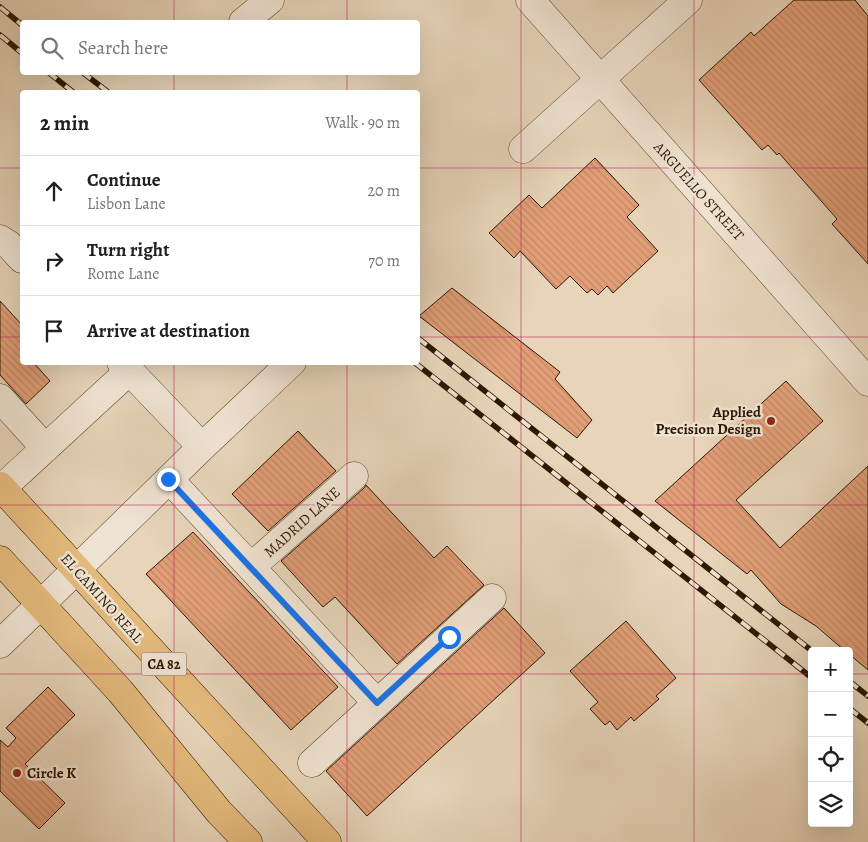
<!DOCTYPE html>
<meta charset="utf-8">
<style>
:root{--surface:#fff;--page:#f6f6f6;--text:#202124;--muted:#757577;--line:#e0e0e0}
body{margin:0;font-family:Alegreya,serif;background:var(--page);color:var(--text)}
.controls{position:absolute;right:15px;bottom:15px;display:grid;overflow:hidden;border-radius:5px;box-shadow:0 5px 20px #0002}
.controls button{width:45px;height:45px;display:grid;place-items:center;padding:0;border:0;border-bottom:1px solid var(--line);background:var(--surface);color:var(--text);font:25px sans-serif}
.stop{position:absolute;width:15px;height:15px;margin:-11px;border:4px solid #1a73e8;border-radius:50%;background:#fff}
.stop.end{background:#1a73e8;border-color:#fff;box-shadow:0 1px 5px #0008}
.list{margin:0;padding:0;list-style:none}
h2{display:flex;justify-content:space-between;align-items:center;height:65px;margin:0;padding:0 20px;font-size:21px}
h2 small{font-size:16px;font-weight:400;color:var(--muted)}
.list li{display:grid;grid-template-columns:32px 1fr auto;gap:15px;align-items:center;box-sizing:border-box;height:70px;padding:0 20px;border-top:1px solid var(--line)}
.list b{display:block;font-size:19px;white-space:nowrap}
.list p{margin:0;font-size:16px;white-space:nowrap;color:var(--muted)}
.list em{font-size:16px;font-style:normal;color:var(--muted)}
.icon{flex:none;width:28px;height:28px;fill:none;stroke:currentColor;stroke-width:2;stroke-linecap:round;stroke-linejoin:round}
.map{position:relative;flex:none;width:868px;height:842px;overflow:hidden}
.search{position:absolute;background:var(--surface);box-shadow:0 5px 20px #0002;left:20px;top:20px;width:400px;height:55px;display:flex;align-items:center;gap:12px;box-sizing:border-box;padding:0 18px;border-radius:5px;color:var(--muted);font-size:19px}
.panel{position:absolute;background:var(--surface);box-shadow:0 5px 20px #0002;left:20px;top:90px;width:400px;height:275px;border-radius:5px}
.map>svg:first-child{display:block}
.building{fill:url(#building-back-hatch);stroke:#2d1800}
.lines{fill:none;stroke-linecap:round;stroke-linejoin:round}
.minor-casing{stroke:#5c472e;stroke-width:29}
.major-casing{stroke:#2d1800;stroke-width:29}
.minor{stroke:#efe3d2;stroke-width:28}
.major{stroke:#e4ba7c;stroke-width:28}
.rail-casing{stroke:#2d1800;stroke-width:5.5}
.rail{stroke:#efe3d2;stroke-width:4;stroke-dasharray:11;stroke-linecap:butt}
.route{stroke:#1a73e8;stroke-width:6}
.grid{fill:none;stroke:#c2185b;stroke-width:1;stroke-opacity:0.55}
.poi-dot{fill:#8f2418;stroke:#efe3d2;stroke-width:2}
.labels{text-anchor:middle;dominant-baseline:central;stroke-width:5;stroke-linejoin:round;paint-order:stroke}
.shield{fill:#efe3d2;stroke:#67553f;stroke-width:1}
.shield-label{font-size:14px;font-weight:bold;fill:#2d1800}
.street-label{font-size:15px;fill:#2d1800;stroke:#efe3d2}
.poi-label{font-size:15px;font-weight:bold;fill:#2d1800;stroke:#efe3d2;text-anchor:end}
</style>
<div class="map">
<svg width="868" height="842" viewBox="0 0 868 842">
<defs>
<pattern id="building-back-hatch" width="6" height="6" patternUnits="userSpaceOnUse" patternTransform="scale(1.25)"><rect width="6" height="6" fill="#e19e77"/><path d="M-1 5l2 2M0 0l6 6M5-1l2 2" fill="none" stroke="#c18765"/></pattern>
</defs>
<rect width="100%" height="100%" fill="#e7d4b9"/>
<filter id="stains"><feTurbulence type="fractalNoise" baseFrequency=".004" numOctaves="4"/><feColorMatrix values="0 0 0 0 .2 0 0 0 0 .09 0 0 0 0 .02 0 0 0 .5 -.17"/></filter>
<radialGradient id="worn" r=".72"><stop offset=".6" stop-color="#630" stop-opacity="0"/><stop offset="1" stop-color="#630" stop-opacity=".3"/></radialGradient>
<g class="building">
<path d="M794,0H855L868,16V264L832,224L837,219L779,153L777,155L768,145L762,150L699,80L751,32L754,36Z"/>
<path d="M595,158L639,205L627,217L658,251L613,293L607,286L598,295L592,289L587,293L570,276L556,289L520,251L514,258L489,233L529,195L542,208Z"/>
<path d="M452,288L560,372L555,379L592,420L577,438L419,316Z"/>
<path d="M0,301L22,325V362H33L50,381L26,404L0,375Z"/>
<path d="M786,381L823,421L736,500L780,548L868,466V670L849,654V651H845L816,626L781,604L751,570L747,574L655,501Z"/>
<path d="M298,431L336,471L268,531L232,494Z"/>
<path d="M366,485L434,558L447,546L484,585L397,664L335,597L323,607L281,561L364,488Z"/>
<path d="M193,532L338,687L291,730L146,574Z"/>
<path d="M504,608L545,653L367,816L326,771Z"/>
<path d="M626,621L676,678L656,696L659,699L634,721L631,717L617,730L610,721L605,725L590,709L598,702L570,671Z"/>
<path d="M48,687L75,715L25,764L65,803L39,829L0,791V740L8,747L16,738L6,728Z"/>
</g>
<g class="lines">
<g class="minor-casing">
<g id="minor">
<path d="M530,0L868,382"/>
<path d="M243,22L270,0"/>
<path d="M523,149L688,0"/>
<path d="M0,239L8,244L22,259"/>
<path d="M121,362L202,447"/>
<path d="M0,398L45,448"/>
<path d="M169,479L377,703"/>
<path d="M2,488L129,371"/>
<path d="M251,567L354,476"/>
<path d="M0,644L202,447L292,362"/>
<path d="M312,763L492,598"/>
</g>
</g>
<g class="major-casing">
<g id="major">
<path d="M0,486L327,842"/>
<path d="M0,560L120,691L219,812L248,842"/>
</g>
</g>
<use href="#minor" class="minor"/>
<use href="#major" class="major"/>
<g class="rail-casing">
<g id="rail">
<path d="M0,7L22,25"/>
<path d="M0,35L22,53"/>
<path d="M48,72L73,92"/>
<path d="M82,72L108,92"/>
<path d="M418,338L812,651"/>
<path d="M414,362L812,678"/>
<path d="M849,681L868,696"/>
<path d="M849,708L868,723"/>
</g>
</g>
<use href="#rail" class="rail"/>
</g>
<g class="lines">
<path class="route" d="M168,479L377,703L449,637"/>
</g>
<path class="grid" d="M174,0V22M347,0V22M521,0V842M694,0V842M174,72V92M347,72V92M0,168H22M418,168H868M0,337H22M418,337H868M174,362V842M347,362V842M0,505H868M0,674H812M849,674H868"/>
<g class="poi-dot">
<circle cx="771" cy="421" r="5"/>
<circle cx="17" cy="773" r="5"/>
</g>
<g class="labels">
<rect class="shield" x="141.5" y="652.5" width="45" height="23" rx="4"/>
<g class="shield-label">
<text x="164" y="664">CA 82</text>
</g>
<g class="street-label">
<text transform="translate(699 191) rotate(48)">ARGUELLO STREET</text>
<text transform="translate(302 522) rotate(-42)">MADRID LANE</text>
<text transform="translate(102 598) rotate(48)">EL CAMINO REAL</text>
</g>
<g class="poi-label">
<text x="761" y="412">Applied<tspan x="761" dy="17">Precision Design</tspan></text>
<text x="27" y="773" text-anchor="start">Circle K</text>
</g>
</g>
<rect width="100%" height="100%" filter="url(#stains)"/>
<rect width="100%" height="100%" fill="url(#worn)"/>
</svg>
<div class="controls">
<button>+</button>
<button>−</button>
<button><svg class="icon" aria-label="locate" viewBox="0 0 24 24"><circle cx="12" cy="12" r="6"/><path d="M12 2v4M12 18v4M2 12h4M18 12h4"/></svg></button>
<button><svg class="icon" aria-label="layers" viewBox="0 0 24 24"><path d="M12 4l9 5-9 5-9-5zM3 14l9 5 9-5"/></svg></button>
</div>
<div class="stop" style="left:449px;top:637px"></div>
<div class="stop end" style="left:168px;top:479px"></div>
<div class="search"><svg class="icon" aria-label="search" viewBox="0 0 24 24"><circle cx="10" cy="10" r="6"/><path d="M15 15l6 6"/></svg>Search here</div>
<section class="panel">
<h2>2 min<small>Walk · 90 m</small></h2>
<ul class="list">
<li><svg class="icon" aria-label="ahead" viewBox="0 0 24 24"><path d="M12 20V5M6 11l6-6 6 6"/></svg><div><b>Continue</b><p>Lisbon Lane</p></div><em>20 m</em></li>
<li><svg class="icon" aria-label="right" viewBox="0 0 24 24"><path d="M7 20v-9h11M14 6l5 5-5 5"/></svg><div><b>Turn right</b><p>Rome Lane</p></div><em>70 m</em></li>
<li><svg class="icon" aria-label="arrive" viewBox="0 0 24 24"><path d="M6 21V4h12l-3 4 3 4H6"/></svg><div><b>Arrive at destination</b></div></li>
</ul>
</section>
</div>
